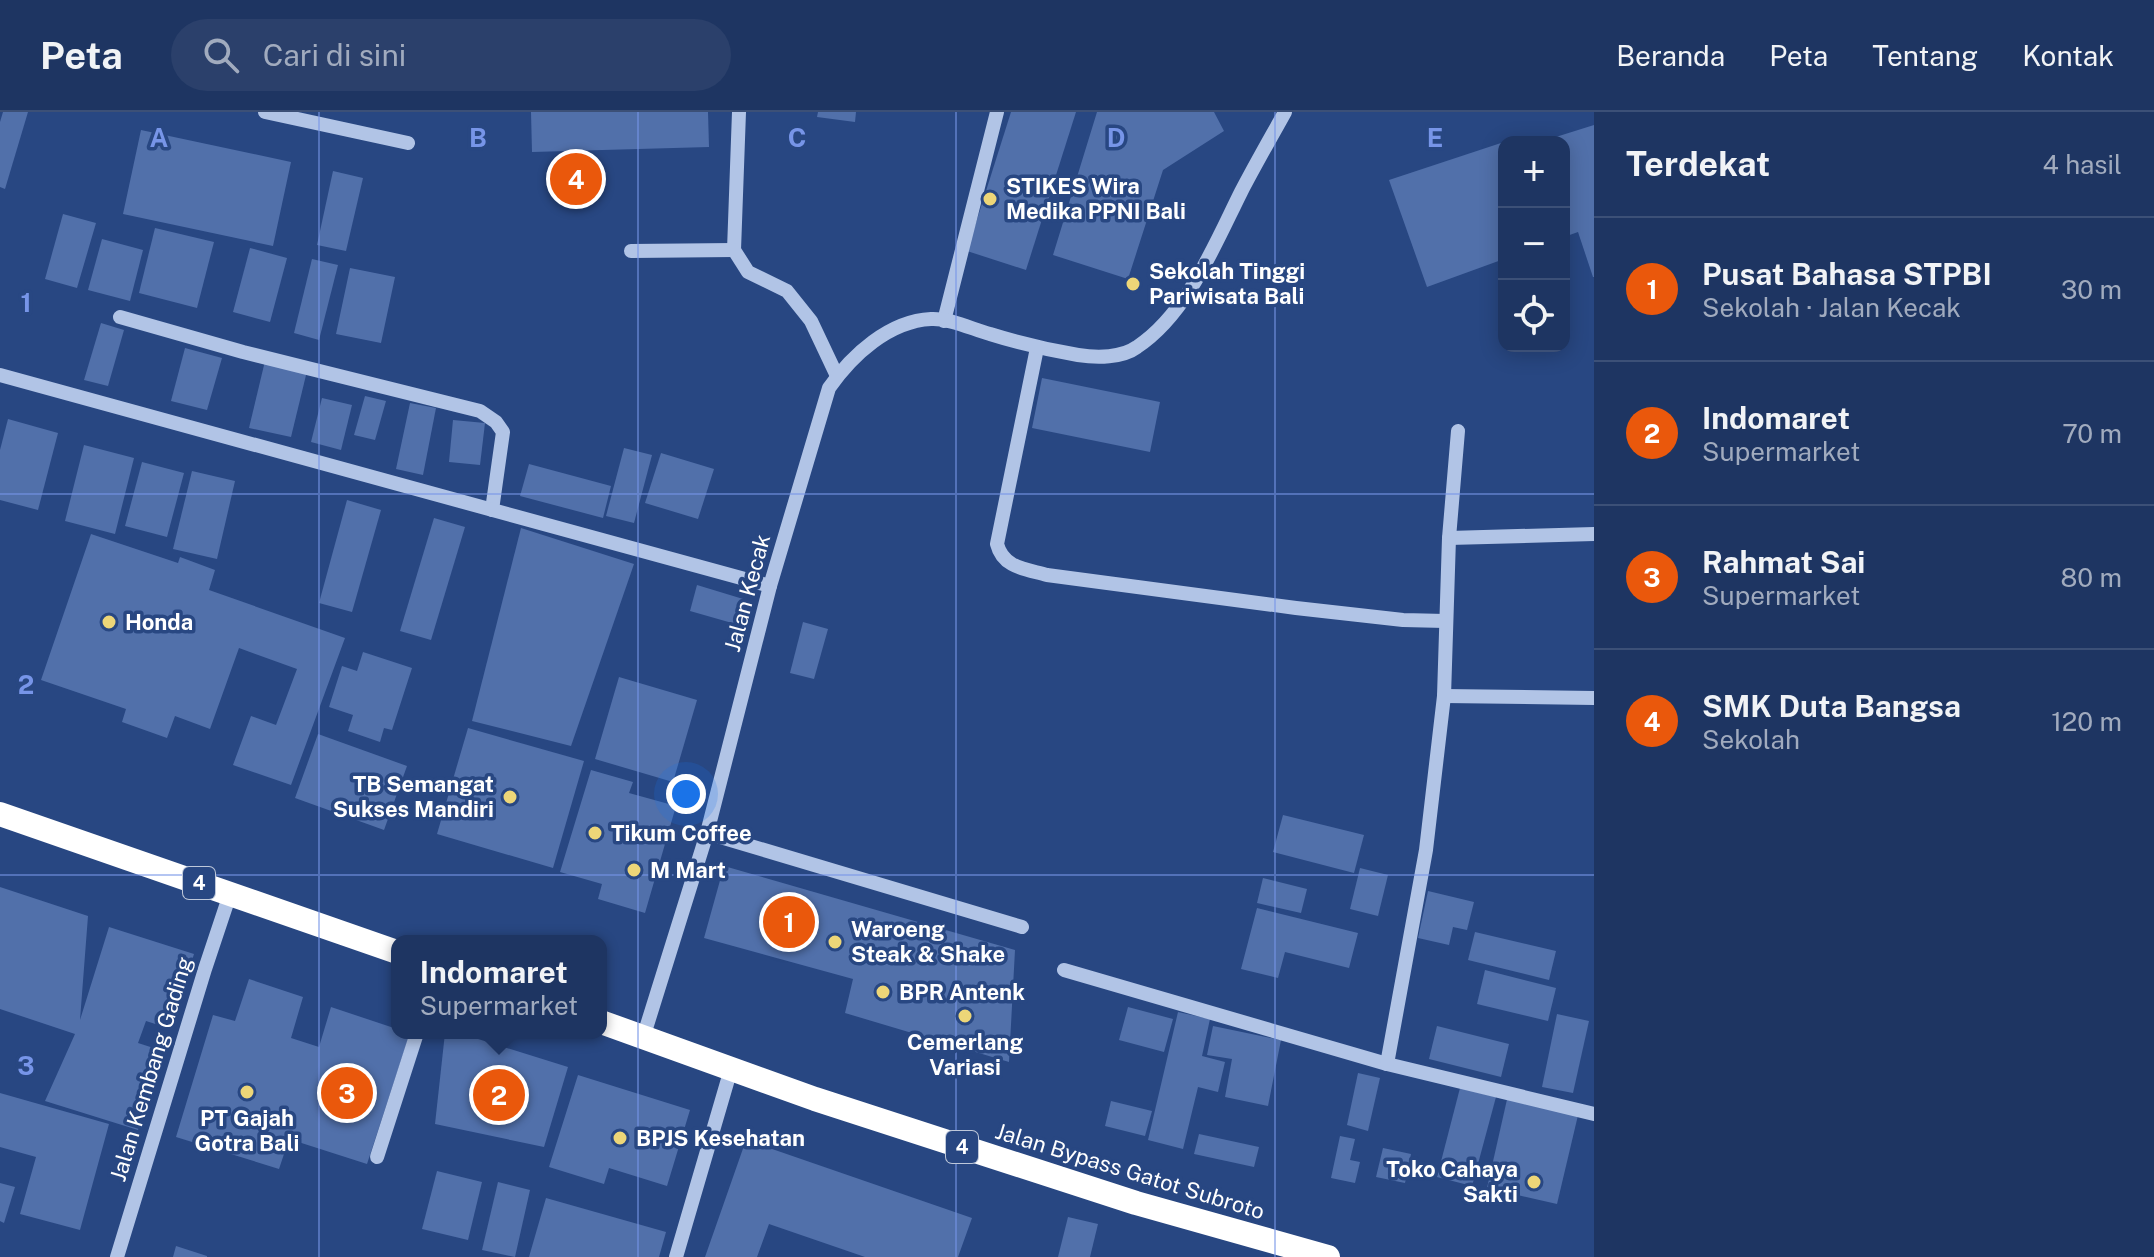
<!DOCTYPE html>
<html lang="id">
<meta charset="utf-8">
<style>
:root{--surface:#1e3562;--page:#2b406b;--text:#f1f3f6;--muted:#a1abbe;--line:#3c5077;--accent:#ea580c}
body{margin:0;font-family:"Public Sans",sans-serif;background:var(--page);color:var(--text)}
.controls{position:absolute;right:24px;top:24px;display:grid;overflow:hidden;border-radius:16px;box-shadow:0 4px 20px #0003}
.controls button{width:72px;height:72px;display:grid;place-items:center;padding:0;border:0;border-bottom:2px solid var(--line);background:var(--surface);color:var(--text);font:40px sans-serif}
.you{position:absolute;left:686px;top:682px;width:28px;height:28px;margin:-20px;border:6px solid #fff;border-radius:50%;background:#1a73e8;box-shadow:0 0 0 12px #1a73e833}
.badge{display:grid;place-items:center;width:52px;height:52px;border-radius:50%;background:var(--accent);color:#fff;font-size:26px;font-weight:700}
.pin{position:absolute;translate:-50% -50%;border:4px solid #fff;box-shadow:0 2px 8px #0006}
.popup{position:absolute;left:391px;top:823px;width:216px;height:104px;box-sizing:border-box;display:grid;place-content:center;border-radius:16px;background:var(--surface);filter:drop-shadow(0 2px 6px #0005);font-size:26px;white-space:nowrap;color:var(--muted)}
.popup b{font-size:30px;color:var(--text)}
.popup::after{content:'';position:absolute;left:50%;top:100%;margin-left:-16px;border:16px solid transparent;border-top-color:var(--surface)}
.list{margin:0;padding:0;list-style:none}
h2{display:flex;justify-content:space-between;align-items:center;height:104px;margin:0;padding:0 32px;font-size:34px}
h2 small{font-size:26px;font-weight:400;color:var(--muted)}
.list li{display:grid;grid-template-columns:52px 1fr auto;gap:24px;align-items:center;box-sizing:border-box;height:144px;padding:0 32px;border-top:2px solid var(--line)}
.list b{display:block;font-size:30px;white-space:nowrap}
.list p{margin:0;font-size:26px;white-space:nowrap;color:var(--muted)}
.list em{font-size:26px;font-style:normal;color:var(--muted)}
.icon{flex:none;width:44px;height:44px;fill:none;stroke:currentColor;stroke-width:2;stroke-linecap:round;stroke-linejoin:round}
.map{position:relative;flex:none;width:1594px;height:1145px;overflow:hidden}
header{display:flex;align-items:center;gap:48px;box-sizing:border-box;height:112px;padding:0 40px;background:var(--surface);border-bottom:2px solid var(--line)}
header strong{font-size:38px}
nav{display:flex;gap:44px;margin-inline-start:auto;font-size:28px}
.search{width:560px;height:72px;background:var(--page);display:flex;align-items:center;gap:20px;box-sizing:border-box;padding:0 28px;border-radius:44px;color:var(--muted);font-size:30px}
main{display:flex}
aside{flex:1;background:var(--surface)}
.map>svg:first-child{display:block}
.building{fill:#5170aa}
.lines{fill:none;stroke-linecap:round;stroke-linejoin:round}
.minor{stroke:#b1c4e6;stroke-width:14}
.highway{stroke:#fff;stroke-width:24}
.grid{fill:none;stroke:#7795e8;stroke-width:2;stroke-opacity:0.55}
.poi-dot{fill:#edd678;stroke:#284782;stroke-width:3}
.labels{text-anchor:middle;dominant-baseline:central;stroke-width:7;stroke-linejoin:round;paint-order:stroke}
.shield{fill:#284782;stroke:#bec8da;stroke-width:2}
.shield-label{font-size:20px;font-weight:bold;fill:#fff}
.poi-label{font-size:22px;font-weight:bold;fill:#fff;stroke:#284782;text-anchor:start}
.street-label{font-size:22px;fill:#fff;stroke:#284782}
.grid-label{font-size:26px;text-anchor:middle;font-weight:bold;fill:#7795e8;stroke:#284782;stroke-width:7;stroke-linejoin:round;paint-order:stroke}
</style>
<header>
<strong>Peta</strong>
<div class="search"><svg class="icon" aria-label="search" viewBox="0 0 24 24"><circle cx="10" cy="10" r="6"/><path d="M15 15l6 6"/></svg>Cari di sini</div>
<nav><a>Beranda</a><a>Peta</a><a>Tentang</a><a>Kontak</a></nav>
</header>
<main>
<div class="map">
<svg width="1594" height="1145" viewBox="0 0 1594 1145">
<rect width="100%" height="100%" fill="#284782"/>
<g class="building">
<path d="M3,0H28L5,77L0,75V10Z"/>
<path d="M531,0H708L709,35L532,40Z"/>
<path d="M818,0H856L855,10L817,5Z"/>
<path d="M1011,0H1076L1026,158L967,139Z"/>
<path d="M1097,0H1214L1224,19L1163,58L1128,167L1053,143Z"/>
<path d="M1594,13V165H1593L1578,120L1564,125V30L1543,29Z"/>
<path d="M141,18L291,50L273,134L123,102Z"/>
<path d="M1504,30V147L1427,175L1389,68Z"/>
<path d="M333,59L363,66L346,139L317,133Z"/>
<path d="M63,102L96,111L77,176L45,167Z"/>
<path d="M155,116L214,130L197,196L139,181Z"/>
<path d="M102,127L143,138L130,189L88,178Z"/>
<path d="M250,136L287,146L270,210L233,200Z"/>
<path d="M312,147L338,153L319,228L294,221Z"/>
<path d="M350,156L395,165L381,231L336,222Z"/>
<path d="M101,211L124,218L108,274L84,268Z"/>
<path d="M185,236L222,246L207,298L171,289Z"/>
<path d="M265,249L307,259L291,325L249,316Z"/>
<path d="M1042,266L1160,290L1150,340L1032,316Z"/>
<path d="M365,284L386,289L375,328L354,323Z"/>
<path d="M322,286L352,293L341,338L311,330Z"/>
<path d="M410,291L436,296L423,363L396,357Z"/>
<path d="M8,307L58,321L38,398L0,388V338Z"/>
<path d="M453,308L485,311L480,353L449,350Z"/>
<path d="M84,333L134,346L115,422L65,409Z"/>
<path d="M624,336L652,343L634,411L606,404Z"/>
<path d="M661,341L714,357L698,407L645,391Z"/>
<path d="M142,350L184,361L167,425L125,414Z"/>
<path d="M529,352L611,374L603,406L520,384Z"/>
<path d="M192,359L235,369L217,447L173,437Z"/>
<path d="M347,388L381,398L352,500L319,491Z"/>
<path d="M434,406L465,415L431,528L400,519Z"/>
<path d="M521,416L634,452L571,634L472,609Z"/>
<path d="M91,422L178,451L180,445L215,458L209,478L345,526L291,673L233,653L251,604L276,613L297,557L239,536L210,617L175,604L167,626L122,610L126,597L41,568Z"/>
<path d="M697,473L753,490L746,515L690,499Z"/>
<path d="M803,510L828,517L814,567L790,561Z"/>
<path d="M363,540L412,556L392,618L384,616L380,630L348,619L353,603L329,595L342,554L357,559Z"/>
<path d="M619,565L697,588L673,670L595,647Z"/>
<path d="M468,616L584,649L553,756L437,722Z"/>
<path d="M318,622L407,654L384,718L295,686Z"/>
<path d="M591,658L633,670L629,681L676,694L645,801L598,787L602,772L560,760Z"/>
<path d="M1283,703L1364,723L1354,761L1273,740Z"/>
<path d="M724,754L1015,838L1009,950L845,901L853,867L704,826Z"/>
<path d="M1360,756L1388,763L1378,804L1350,797Z"/>
<path d="M1263,766L1307,777L1301,801L1257,791Z"/>
<path d="M0,775L88,804L80,908L109,815L194,842L171,917L146,909L138,931L163,939L138,1018L45,989L75,922L0,897Z"/>
<path d="M1428,779L1474,790L1467,818L1453,815L1449,833L1418,826Z"/>
<path d="M1257,796L1358,821L1349,856L1285,840L1278,866L1241,857Z"/>
<path d="M1475,820L1556,839L1549,868L1468,848Z"/>
<path d="M1485,858L1556,876L1548,909L1477,892Z"/>
<path d="M249,867L303,885L291,926L319,935L331,895L397,917V921H410L367,1052L289,1027L279,1057L176,1025L213,903L235,909Z"/>
<path d="M1128,895L1173,907L1164,940L1119,928Z"/>
<path d="M1178,900L1210,907L1202,944L1225,950L1218,980L1198,975L1183,1037L1148,1028Z"/>
<path d="M1557,902L1589,909L1573,981L1542,975Z"/>
<path d="M1213,914L1281,928L1268,994L1225,985L1232,947L1207,943Z"/>
<path d="M1437,914L1509,932L1501,965L1429,947Z"/>
<path d="M445,921H459L568,955L544,1035L435,1012Z"/>
<path d="M1358,961L1380,966L1368,1019L1347,1013Z"/>
<path d="M578,963L690,998L667,1074L609,1056L604,1072L549,1055Z"/>
<path d="M1460,976L1496,985L1472,1074L1437,1065Z"/>
<path d="M0,981L109,1012L80,1118L20,1102L36,1045L0,1035Z"/>
<path d="M1508,983L1579,999L1557,1092L1487,1076Z"/>
<path d="M1111,989L1152,999L1145,1024L1105,1014Z"/>
<path d="M1199,1022L1259,1035L1254,1055L1194,1042Z"/>
<path d="M1340,1024L1355,1027L1350,1048L1360,1050L1355,1071L1331,1066Z"/>
<path d="M746,1028L972,1106L958,1145H865L769,1112L757,1145H705Z"/>
<path d="M1383,1036L1411,1042L1405,1071L1376,1065Z"/>
<path d="M437,1059L482,1070L468,1128L422,1117Z"/>
<path d="M498,1070L530,1078L515,1145L482,1138Z"/>
<path d="M0,1071L15,1075L4,1111L0,1109Z"/>
<path d="M546,1086L666,1120L659,1145H529Z"/>
<path d="M1068,1105L1098,1112L1090,1145H1058Z"/>
<path d="M176,1134L207,1144V1145H173Z"/>
</g>
<g class="lines">
<g class="minor">
<path d="M265,0L408,31"/>
<path d="M739,0L734,138L748,160L787,179L811,209L837,264"/>
<path d="M631,139L734,138"/>
<path d="M120,205L243,240L480,299L496,310L503,320L492,398"/>
<path d="M944,209L997,0"/>
<path d="M1037,236L997,432C1003,456 1026,457 1047,463L1296,496L1403,508L1445,509"/>
<path d="M0,263L770,474"/>
<path d="M1449,426L1594,422"/>
<path d="M1444,584L1594,586"/>
<path d="M707,721L1022,815"/>
<path d="M1064,858L1387,952L1594,1002"/>
<path d="M643,926L707,721L770,474L829,276C852,243 889,209 931,207C949,206 972,217 990,222C1019,231 1048,238 1078,243C1097,246 1122,246 1137,235C1187,202 1215,132 1241,80C1255,53 1270,27 1285,0"/>
<path d="M1387,952L1426,738L1444,584L1449,426L1458,319"/>
<path d="M377,1045L417,921"/>
<path d="M117,1145L205,857L230,782"/>
<path d="M676,1145L731,957"/>
</g>
<g class="highway">
<path d="M0,702L397,840"/>
<path d="M601,910L815,987L1136,1091L1328,1145"/>
</g>
</g>
<path class="grid" d="M319,0V1145M638,0V1145M956,0V1145M1275,0V1145M0,382H1594M0,763H1594"/>
<g class="poi-dot">
<circle cx="990" cy="87" r="8"/>
<circle cx="1133" cy="172" r="8"/>
<circle cx="109" cy="510" r="8"/>
<circle cx="510" cy="685" r="8"/>
<circle cx="595" cy="721" r="8"/>
<circle cx="634" cy="758" r="8"/>
<circle cx="835" cy="830" r="8"/>
<circle cx="883" cy="880" r="8"/>
<circle cx="965" cy="904" r="8"/>
<circle cx="247" cy="980" r="8"/>
<circle cx="620" cy="1026" r="8"/>
<circle cx="1534" cy="1070" r="8"/>
</g>
<g class="labels">
<g class="shield">
<rect x="183" y="755" width="32" height="32" rx="6"/>
<rect x="946" y="1019" width="32" height="32" rx="6"/>
</g>
<g class="shield-label">
<text x="199" y="771">4</text>
<text x="962" y="1035">4</text>
</g>
<g class="poi-label">
<text x="1006" y="74">STIKES Wira<tspan x="1006" dy="25">Medika PPNI Bali</tspan></text>
<text x="1149" y="159">Sekolah Tinggi<tspan x="1149" dy="25">Pariwisata Bali</tspan></text>
<text x="125" y="510">Honda</text>
<text x="494" y="672" text-anchor="end">TB Semangat<tspan x="494" dy="25">Sukses Mandiri</tspan></text>
<text x="611" y="721">Tikum Coffee</text>
<text x="650" y="758">M Mart</text>
<text x="851" y="817">Waroeng<tspan x="851" dy="25">Steak &amp; Shake</tspan></text>
<text x="899" y="880">BPR Antenk</text>
<text x="965" y="930" text-anchor="middle">Cemerlang<tspan x="965" dy="25">Variasi</tspan></text>
<text x="247" y="1006" text-anchor="middle">PT Gajah<tspan x="247" dy="25">Gotra Bali</tspan></text>
<text x="636" y="1026">BPJS Kesehatan</text>
<text x="1518" y="1057" text-anchor="end">Toko Cahaya<tspan x="1518" dy="25">Sakti</tspan></text>
</g>
<g class="street-label">
<text transform="translate(747 481) rotate(-75)">Jalan Kecak</text>
<text transform="translate(151 957) rotate(-73)">Jalan Kembang Gading</text>
<text transform="translate(1130 1059) rotate(17)">Jalan Bypass Gatot Subroto</text>
</g>
</g>
<g class="grid-label">
<text x="159" y="35">A</text>
<text x="478" y="35">B</text>
<text x="797" y="35">C</text>
<text x="1116" y="35">D</text>
<text x="1435" y="35">E</text>
<text x="26" y="200">1</text>
<text x="26" y="582">2</text>
<text x="26" y="963">3</text>
</g>
</svg>
<div class="controls">
<button>+</button>
<button>−</button>
<button><svg class="icon" aria-label="locate" viewBox="0 0 24 24"><circle cx="12" cy="12" r="6"/><path d="M12 2v4M12 18v4M2 12h4M18 12h4"/></svg></button>
</div>
<div class="you"></div>
<div class="pin badge" style="left:789px;top:810px">1</div>
<div class="pin badge" style="left:499px;top:983px">2</div>
<div class="popup"><b>Indomaret</b>Supermarket</div>
<div class="pin badge" style="left:347px;top:981px">3</div>
<div class="pin badge" style="left:576px;top:67px">4</div>
</div>
<aside>
<h2>Terdekat<small>4 hasil</small></h2>
<ul class="list">
<li><span class="badge">1</span><div><b>Pusat Bahasa STPBI</b><p>Sekolah · Jalan Kecak</p></div><em>30 m</em></li>
<li><span class="badge">2</span><div><b>Indomaret</b><p>Supermarket</p></div><em>70 m</em></li>
<li><span class="badge">3</span><div><b>Rahmat Sai</b><p>Supermarket</p></div><em>80 m</em></li>
<li><span class="badge">4</span><div><b>SMK Duta Bangsa</b><p>Sekolah</p></div><em>120 m</em></li>
</ul>
</aside>
</main>
